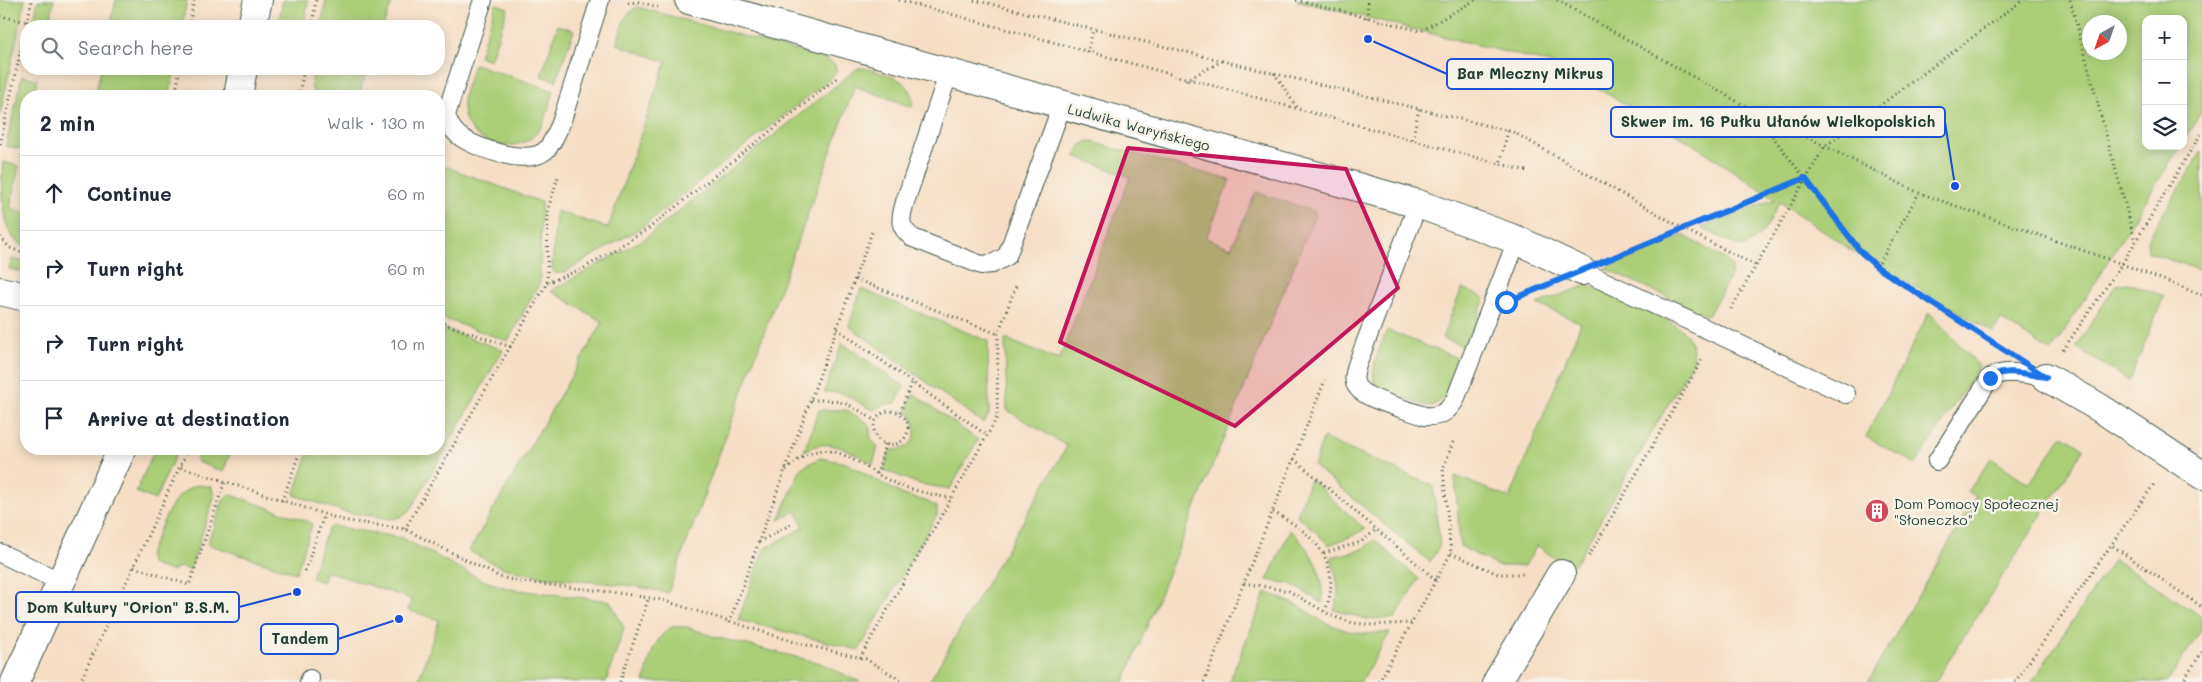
<!DOCTYPE html>
<meta charset="utf-8">
<style>
:root{--surface:#fff;--page:#f2f2f3;--text:#1f2937;--muted:#747a83;--line:#e0e1e3}
body{margin:0;font-family:Mali,sans-serif;background:var(--page);color:var(--text)}
.controls{position:absolute;right:15px;top:15px;display:grid;overflow:hidden;border-radius:10px;box-shadow:0 2px 12px #0003}
.controls button{width:45px;height:45px;display:grid;place-items:center;padding:0;border:0;border-bottom:1px solid var(--line);background:var(--surface);color:var(--text);font:25px sans-serif}
.compass{position:absolute;left:2082px;top:15px;width:45px;height:45px;border-radius:50%;background:var(--surface);box-shadow:0 2px 12px #0003;rotate:220deg}
.stop{position:absolute;width:15px;height:15px;margin:-11px;border:4px solid #1a73e8;border-radius:50%;background:#fff}
.stop.end{background:#1a73e8;border-color:#fff;box-shadow:0 1px 5px #0008}
.list{margin:0;padding:0;list-style:none}
h2{display:flex;justify-content:space-between;align-items:center;height:65px;margin:0;padding:0 20px;font-size:21px}
h2 small{font-size:16px;font-weight:400;color:var(--muted)}
.list li{display:grid;grid-template-columns:32px 1fr auto;gap:15px;align-items:center;box-sizing:border-box;height:75px;padding:0 20px;border-top:1px solid var(--line)}
.list b{display:block;font-size:19px;white-space:nowrap}
.list em{font-size:16px;font-style:normal;color:var(--muted)}
.icon{flex:none;width:28px;height:28px;fill:none;stroke:currentColor;stroke-width:2;stroke-linecap:round;stroke-linejoin:round}
.map{position:relative;flex:none;width:2202px;height:682px;overflow:hidden}
.search{position:absolute;background:var(--surface);box-shadow:0 2px 12px #0003;left:20px;top:20px;width:425px;height:55px;display:flex;align-items:center;gap:12px;box-sizing:border-box;padding:0 18px;border-radius:20px;color:var(--muted);font-size:19px}
.panel{position:absolute;background:var(--surface);box-shadow:0 2px 12px #0003;left:20px;top:90px;width:425px;height:365px;border-radius:20px}
.map>svg:first-child{display:block}
.green{fill:#abce77;stroke:#658656;fill-rule:evenodd}
.lines{fill:none;stroke-linecap:round;stroke-linejoin:round}
.lane-casing{stroke:#3f554a;stroke-width:20}
.street-casing{stroke:#3f554a;stroke-width:30}
.secondary-casing{stroke:#3f554a;stroke-width:30}
.path{stroke:#3f554a;stroke-width:3;stroke-dasharray:1 4;stroke-linecap:butt}
.lane{stroke:#fff;stroke-width:18}
.street{stroke:#fff;stroke-width:28}
.secondary{stroke:#fff;stroke-width:28}
.route{stroke:#1a73e8;stroke-width:6}
.marked{fill:#c2185b;fill-opacity:0.2;stroke:#c2185b;stroke-width:4;stroke-linejoin:round}
.labels{text-anchor:middle;dominant-baseline:central;stroke-width:5;stroke-linejoin:round;paint-order:stroke}
.street-label{font-size:14px;fill:#1f3d34;stroke:#f7f3e8}
.poi-label{font-size:14px;fill:#1f3d34;stroke:#f7f3e8;text-anchor:start}
.leader{fill:none;stroke:#1d4ed8;stroke-width:2}
.callout-dot{fill:#1d4ed8;stroke:#f7f3e8;stroke-width:2}
.callout{fill:#f7f3e8;stroke:#1d4ed8;stroke-width:2}
.callout-label{font-size:15px;text-anchor:middle;font-weight:bold;fill:#1f3d34}
</style>
<div class="map">
<svg width="2202" height="682" viewBox="0 0 2202 682">
<rect width="100%" height="100%" fill="#f7f3e8"/>
<filter id="ink" filterUnits="userSpaceOnUse"><feTurbulence type="fractalNoise" baseFrequency=".02" numOctaves="2"/><feDisplacementMap in="SourceGraphic" scale="10" xChannelSelector="R" yChannelSelector="G"/><feConvolveMatrix kernelMatrix="1 2 1 2 8 2 1 2 1" color-interpolation-filters="sRGB"/></filter>
<filter id="wash" filterUnits="userSpaceOnUse"><feTurbulence type="fractalNoise" baseFrequency=".0096" numOctaves="4" result="noise"/><feDisplacementMap in="SourceGraphic" scale="20" xChannelSelector="R" yChannelSelector="G"/><feGaussianBlur stdDeviation="1.12" result="paint"/><feColorMatrix in="noise" values="0 0 0 0 0 0 0 0 0 0 0 0 0 0 0 0 0 1.4 0 .05"/><feComposite in="paint" operator="in"/></filter>
<g filter="url(#wash)">
<rect width="100%" height="100%" fill="#f5dec4"/>
<g class="green">
<path d="M0,0H25L0,115Z"/>
<path d="M38,0H54L49,26H33Z"/>
<path d="M116,0H187L182,26H110Z"/>
<path d="M283,0H308L304,26H278Z"/>
<path d="M326,0H393L383,26H321Z"/>
<path d="M1296,0H2202V111L2183,141V19H2146V146H2180L2051,352L2001,319L1993,332L1851,250L1780,202C1767,223 1767,237 1741,247L1701,228L1775,199L1690,142L1558,65ZM2090,22H2120V52H2090Z"/>
<path d="M496,4L508,8L490,60L479,56Z"/>
<path d="M638,7L826,59L835,65L836,71L830,79L642,227L565,272L556,274L552,269L556,211L608,228L666,62L617,44C621,31 623,12 638,7Z"/>
<path d="M558,25L574,30L556,81L541,76Z"/>
<path d="M474,64L554,91C550,102 547,117 541,127C521,160 466,146 463,109C461,94 470,78 474,64Z"/>
<path d="M858,68H864C883,74 918,79 912,107L855,86L668,593C615,579 557,584 504,568C492,564 481,557 469,551L603,322L551,291L644,239Z"/>
<path d="M101,69H175L169,96H95Z"/>
<path d="M314,69H368L358,96H316L311,87Z"/>
<path d="M22,76L37,79L34,96H26V132L23,149L6,146Z"/>
<path d="M1088,141L1230,180L1206,238L1231,248L1256,192L1316,212L1124,682H929L1067,446L1007,410L1005,339L1059,360L1130,177L1075,156L1081,145Z"/>
<path d="M2202,151V271L2148,252L2147,240Z"/>
<path d="M3,162L19,166L10,208L26,212V247C0,239 0,189 3,162Z"/>
<path d="M439,164L541,202L540,282L508,341L439,317Z"/>
<path d="M1683,235L1726,260L1732,267L1731,275L1708,316L1605,268Z"/>
<path d="M12,259L26,262V273L9,269Z"/>
<path d="M2128,283L2164,296L2129,381L2076,347L2116,285Z"/>
<path d="M1587,285C1613,297 1667,314 1686,334C1692,342 1694,350 1694,360L1575,564L1565,566L1537,545L1525,566H1497L1460,546L1455,476L1510,498L1581,323L1537,304Z"/>
<path d="M1462,288L1485,298L1466,347L1442,338Z"/>
<path d="M861,289L988,341L989,414L983,423L849,326Z"/>
<path d="M1929,312L1979,366L1916,464L1866,437Z"/>
<path d="M439,327L503,350L410,510L400,517L392,519L345,512L294,495L310,449H439Z"/>
<path d="M1387,330L1462,360C1454,381 1452,398 1429,407L1376,387C1369,368 1380,348 1387,330Z"/>
<path d="M842,343L904,386L896,403L884,404L873,410L842,393L824,392Z"/>
<path d="M914,394L978,440L950,489L919,484L884,470L890,450C917,452 921,428 907,409Z"/>
<path d="M819,410H847L869,424L871,439L878,447L873,464C850,451 829,436 804,451Z"/>
<path d="M2063,435L2084,448L1935,682H1868L1976,496L1968,492L1991,458L2029,484Z"/>
<path d="M1323,438L1433,486L1440,545L1430,562L1314,466Z"/>
<path d="M155,449H178L155,500L136,492Z"/>
<path d="M199,449H232L223,472L198,462L196,458Z"/>
<path d="M820,458L846,463L903,495L926,501L937,507V515L859,650L738,620L764,549L804,527L796,511L779,520L801,468Z"/>
<path d="M1310,479L1365,529L1350,537L1328,545L1315,531L1297,516Z"/>
<path d="M200,485L212,487L214,498L190,570L180,567L171,571L152,565L148,557C158,535 173,486 200,485Z"/>
<path d="M229,494L310,522L312,525L296,573L207,544L223,501Z"/>
<path d="M332,526L402,538L484,581L510,589L610,601L624,628L606,682H418L439,620L408,610L411,599L326,571L322,582L311,578L327,530Z"/>
<path d="M1290,530C1311,550 1325,572 1322,603L1291,584L1267,580Z"/>
<path d="M1375,540L1419,579L1395,618L1366,619L1334,610C1342,591 1336,576 1331,557L1361,550Z"/>
<path d="M2114,559L2202,617V629L2167,682H2032Z"/>
<path d="M1266,592L1301,607L1325,623L1348,631L1365,634L1390,632L1361,682H1229Z"/>
<path d="M672,627H687L715,637L820,663L860,682H644C650,661 652,639 672,627Z"/>
</g>
</g>
<g filter="url(#ink)">
<g class="lines">
<g class="lane-casing">
<g id="lane">
<path d="M483,0L446,115C449,123 451,129 458,135C474,148 528,167 546,150C553,143 557,132 561,123L600,0"/>
<path d="M949,72L905,202C900,219 898,227 913,238L981,265L992,264L1007,256L1062,105"/>
<path d="M1418,204L1357,365C1355,373 1352,381 1358,388C1367,400 1409,410 1424,416C1440,417 1447,413 1455,400L1517,240"/>
<path d="M1582,271L1846,394"/>
<path d="M1937,461L1990,378C2005,368 2029,375 2046,377"/>
<path d="M0,553L61,582"/>
<path d="M309,682L310,679"/>
</g>
</g>
<g class="street-casing">
<g id="street">
<path d="M689,0L1418,204L1517,240L1582,271"/>
<path d="M0,291L26,297"/>
<path d="M2046,377L2100,408L2202,475"/>
<path d="M1497,682L1561,574"/>
</g>
</g>
<g class="secondary-casing">
<g id="secondary">
<path d="M252,26L258,0"/>
<path d="M238,96L243,69"/>
<path d="M15,682L122,449"/>
</g>
</g>
<g class="path">
<path d="M899,0L1412,140"/>
<path d="M974,0L1513,132L1684,229L1755,265"/>
<path d="M1296,0L1421,31L1475,0"/>
<path d="M1557,0L1754,111L1919,193L2122,264L2202,295"/>
<path d="M2070,0L2135,241"/>
<path d="M628,3L638,2L658,7"/>
<path d="M0,16L27,22"/>
<path d="M1367,18L1368,0"/>
<path d="M189,26L194,0"/>
<path d="M312,26L316,0"/>
<path d="M1088,53L1093,29"/>
<path d="M1274,73L1298,109"/>
<path d="M1186,80L1222,61"/>
<path d="M175,96L180,69"/>
<path d="M299,96L304,69"/>
<path d="M1419,109L1412,140L1500,164"/>
<path d="M1754,112L1860,251L1877,267L1996,345"/>
<path d="M1508,131L1500,164L1527,171"/>
<path d="M0,144L32,0"/>
<path d="M0,237L10,248L26,254"/>
<path d="M1616,256L1805,179"/>
<path d="M1877,267L1919,193"/>
<path d="M855,279L998,334"/>
<path d="M547,283L584,268L648,229L838,77"/>
<path d="M1526,294L1539,289"/>
<path d="M1731,309L1825,146L2023,0"/>
<path d="M439,322L511,347"/>
<path d="M837,329L988,436"/>
<path d="M2063,350L2122,264L2202,132"/>
<path d="M811,400C841,399 851,404 875,421"/>
<circle cx="891" cy="428" r="17"/>
<path d="M900,412L912,383"/>
<path d="M1294,459L1436,580"/>
<path d="M181,467L342,520L405,529L500,577L522,582L612,592L662,600L798,643L866,659L904,682"/>
<path d="M786,470C795,462 806,453 818,451C841,446 872,473 892,482C911,490 931,495 951,498"/>
<path d="M877,474L885,444"/>
<path d="M282,501L301,449"/>
<path d="M1273,512C1314,533 1344,563 1325,611"/>
<path d="M405,529L547,283L548,209L558,177"/>
<path d="M759,542L793,523"/>
<path d="M2113,546L2202,607"/>
<path d="M1324,553L1361,542L1377,529"/>
<path d="M1451,553L1498,574H1523"/>
<path d="M1589,556L1703,358"/>
<path d="M134,567L189,585L225,481"/>
<path d="M305,571L324,515"/>
<path d="M1244,583L1289,591L1332,616L1353,623L1373,625L1411,623"/>
<path d="M729,623L873,229"/>
<path d="M860,658L997,418L998,334L1017,283"/>
<path d="M80,682L188,449"/>
<path d="M620,682L649,597"/>
<path d="M1204,682L1325,380"/>
<path d="M1379,682L1451,553L1443,469L1454,440"/>
<path d="M2015,682L2154,484"/>
<path d="M2182,682L2202,652"/>
</g>
<use href="#lane" class="lane"/>
<use href="#street" class="street"/>
<use href="#secondary" class="secondary"/>
</g>
</g>
<g class="lines" filter="url(#ink)">
<path class="route" d="M1506,302L1805,178L1860,251L1877,267L2046,377C2029,375 2005,367 1990,378"/>
</g>
<path class="marked" d="M1128,148L1346,169L1398,288L1235,426L1060,342Z"/>
<defs>
<g id="building-disc" transform="scale(1.25)"><circle r="9.5" fill="#d1495b" stroke="#f7f3e8"/><path d="M-4-6H4V6H1V3H-1V6H-4ZM-2.5-4.3h1.7v1.8h-1.7ZM.8-4.3h1.7v1.8H.8ZM-2.5-1h1.7V.8h-1.7ZM.8-1h1.7V.8H.8Z" fill="#fff"/></g>
</defs>
<g fill-rule="evenodd">
<use href="#building-disc" x="1877" y="511"/>
</g>
<g class="labels">
<g class="street-label">
<text transform="translate(1139 127) rotate(15)">Ludwika Waryńskiego</text>
</g>
<g class="poi-label">
<text x="1894" y="503">Dom Pomocy Społecznej<tspan x="1894" dy="16">"Słoneczko"</tspan></text>
</g>
</g>
<path class="leader" d="M1368 39L1447 74M1955 186L1945 122M297 592L239 607M399 619L338 639"/>
<g class="callout-dot">
<circle cx="1368" cy="39" r="5"/>
<circle cx="1955" cy="186" r="5"/>
<circle cx="297" cy="592" r="5"/>
<circle cx="399" cy="619" r="5"/>
</g>
<g class="callout">
<rect x="1447" y="59" width="166" height="30" rx="5"/>
<rect x="1611" y="107" width="334" height="30" rx="5"/>
<rect x="16" y="592" width="223" height="30" rx="5"/>
<rect x="261" y="624" width="77" height="30" rx="5"/>
</g>
<g class="callout-label">
<text x="1530" y="79">Bar Mleczny Mikrus</text>
<text x="1778" y="127">Skwer im. 16 Pułku Ułanów Wielkopolskich</text>
<text x="128" y="613">Dom Kultury "Orion" B.S.M.</text>
<text x="300" y="644">Tandem</text>
</g>
</svg>
<div class="controls">
<button>+</button>
<button>−</button>
<button><svg class="icon" aria-label="layers" viewBox="0 0 24 24"><path d="M12 4l9 5-9 5-9-5zM3 14l9 5 9-5"/></svg></button>
</div>
<svg class="compass" viewBox="-18 -18 36 36"><path d="M0-13l5 13h-10z" fill="#e53935"/><path d="M0 13l5-13h-10z" fill="#747a83"/></svg>
<div class="stop" style="left:1506px;top:302px"></div>
<div class="stop end" style="left:1990px;top:378px"></div>
<div class="search"><svg class="icon" aria-label="search" viewBox="0 0 24 24"><circle cx="10" cy="10" r="6"/><path d="M15 15l6 6"/></svg>Search here</div>
<section class="panel">
<h2>2 min<small>Walk · 130 m</small></h2>
<ul class="list">
<li><svg class="icon" aria-label="ahead" viewBox="0 0 24 24"><path d="M12 20V5M6 11l6-6 6 6"/></svg><div><b>Continue</b></div><em>60 m</em></li>
<li><svg class="icon" aria-label="right" viewBox="0 0 24 24"><path d="M7 20v-9h11M14 6l5 5-5 5"/></svg><div><b>Turn right</b></div><em>60 m</em></li>
<li><svg class="icon" aria-label="right" viewBox="0 0 24 24"><path d="M7 20v-9h11M14 6l5 5-5 5"/></svg><div><b>Turn right</b></div><em>10 m</em></li>
<li><svg class="icon" aria-label="arrive" viewBox="0 0 24 24"><path d="M6 21V4h12l-3 4 3 4H6"/></svg><div><b>Arrive at destination</b></div></li>
</ul>
</section>
</div>
